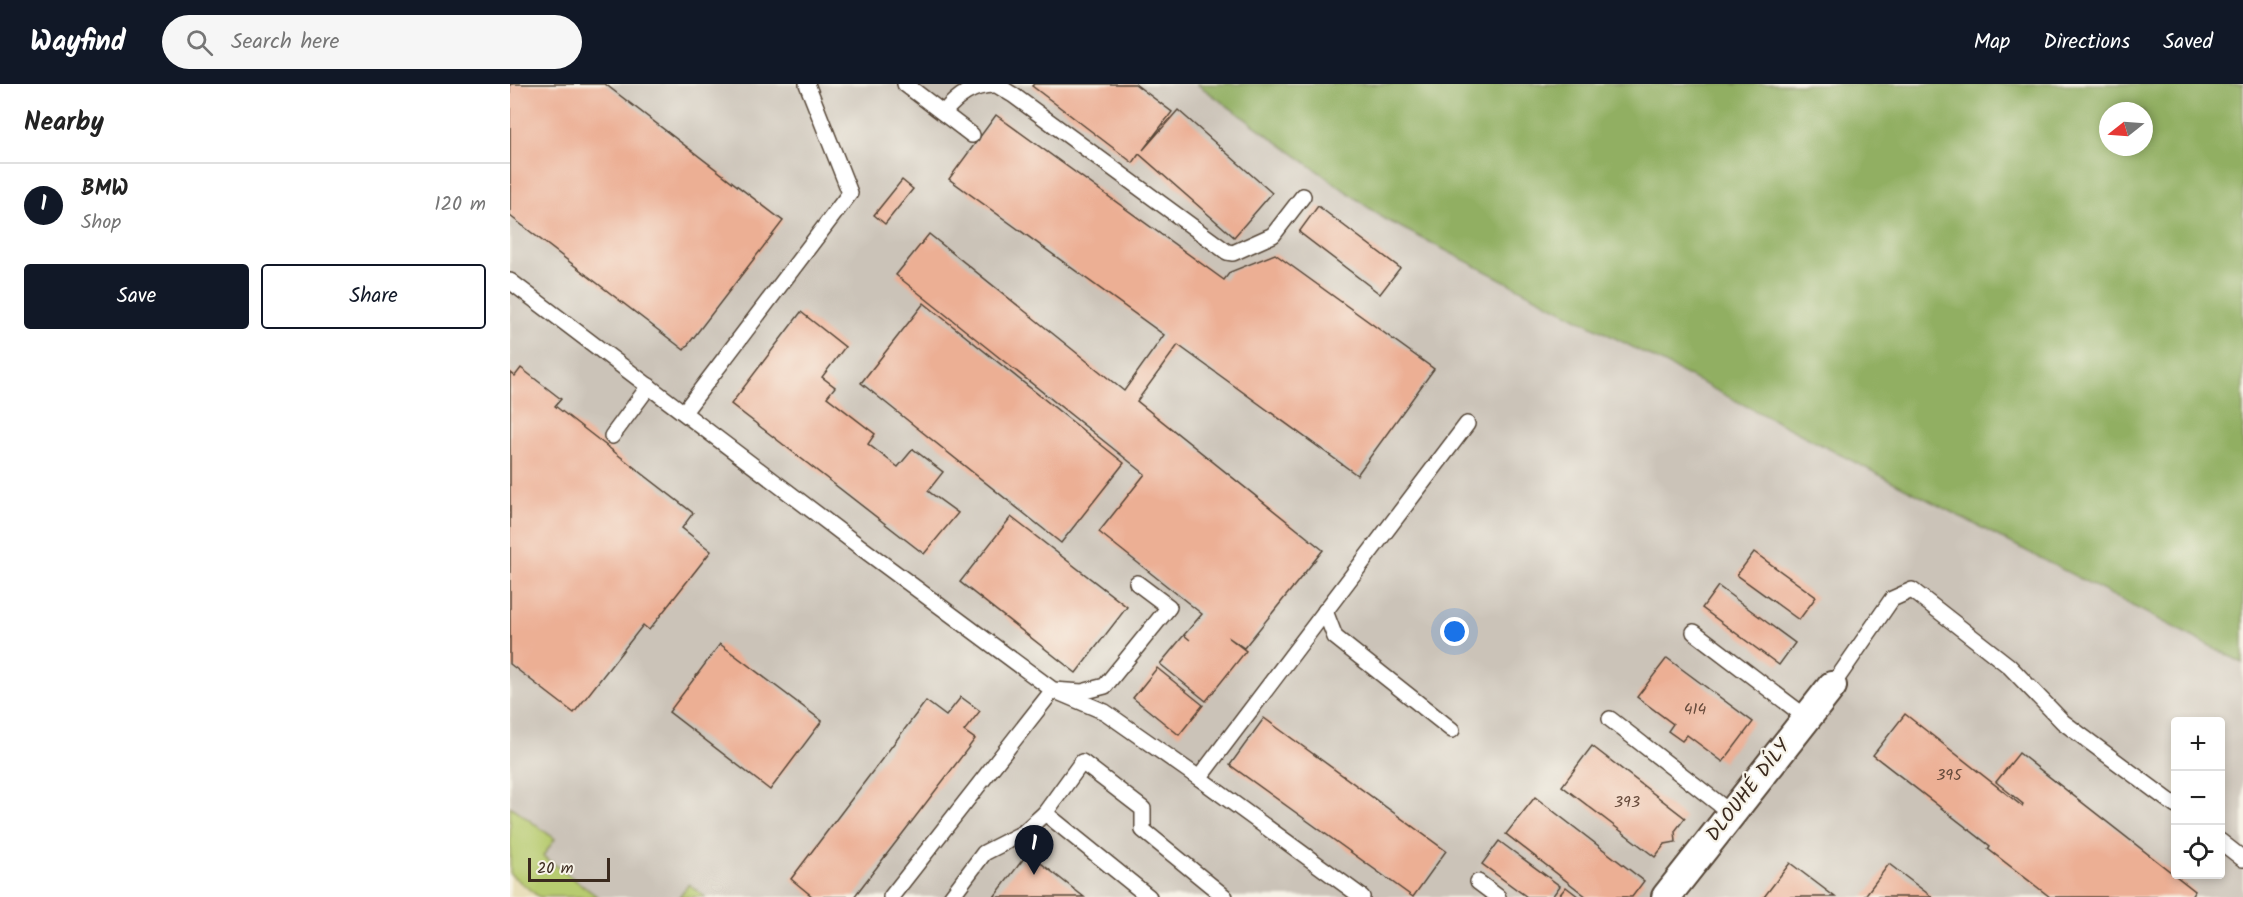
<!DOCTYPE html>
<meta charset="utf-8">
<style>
:root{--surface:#fff;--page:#f6f6f6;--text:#222;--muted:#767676;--line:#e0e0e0;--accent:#111827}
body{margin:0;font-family:Kalam,sans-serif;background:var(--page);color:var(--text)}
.controls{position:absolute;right:18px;bottom:18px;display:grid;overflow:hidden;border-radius:6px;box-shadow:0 3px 9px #0003}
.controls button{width:54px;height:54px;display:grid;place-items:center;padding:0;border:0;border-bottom:2px solid var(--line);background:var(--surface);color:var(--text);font:30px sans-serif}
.compass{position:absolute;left:1589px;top:18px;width:54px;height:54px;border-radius:50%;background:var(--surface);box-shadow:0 3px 9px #0003;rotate:253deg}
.scale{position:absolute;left:18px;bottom:15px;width:82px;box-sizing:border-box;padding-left:6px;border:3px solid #3b2a1e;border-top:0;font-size:16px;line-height:21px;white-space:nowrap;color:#3b2a1e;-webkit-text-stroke:4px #f7f3e8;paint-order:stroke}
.you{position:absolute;left:945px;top:548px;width:21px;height:21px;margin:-15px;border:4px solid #fff;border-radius:50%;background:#1a73e8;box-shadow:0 0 0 9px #1a73e833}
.badge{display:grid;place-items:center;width:39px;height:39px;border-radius:50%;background:var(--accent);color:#fff;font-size:20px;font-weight:700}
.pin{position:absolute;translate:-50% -50px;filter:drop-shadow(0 2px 3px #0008)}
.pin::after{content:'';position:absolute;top:32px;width:21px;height:18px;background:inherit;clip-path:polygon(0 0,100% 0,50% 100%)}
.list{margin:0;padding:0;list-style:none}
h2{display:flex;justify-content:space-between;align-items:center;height:78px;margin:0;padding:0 24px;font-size:26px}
h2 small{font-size:20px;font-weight:400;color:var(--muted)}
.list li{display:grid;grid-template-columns:39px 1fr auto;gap:18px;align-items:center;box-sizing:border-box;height:84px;padding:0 24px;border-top:2px solid var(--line)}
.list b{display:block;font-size:22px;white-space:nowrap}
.list p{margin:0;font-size:20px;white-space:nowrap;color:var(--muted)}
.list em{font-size:20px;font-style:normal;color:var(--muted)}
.actions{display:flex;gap:12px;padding:18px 24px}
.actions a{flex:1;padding:14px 0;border:2px solid var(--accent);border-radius:6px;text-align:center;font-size:21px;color:var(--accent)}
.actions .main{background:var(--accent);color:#fff}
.icon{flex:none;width:33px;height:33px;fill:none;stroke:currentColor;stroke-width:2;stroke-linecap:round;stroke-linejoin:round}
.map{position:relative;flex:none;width:1733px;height:813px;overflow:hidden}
header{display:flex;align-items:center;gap:36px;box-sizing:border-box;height:84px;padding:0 30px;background:var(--accent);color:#fff}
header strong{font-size:28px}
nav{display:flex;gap:33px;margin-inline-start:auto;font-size:21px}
.search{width:420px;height:54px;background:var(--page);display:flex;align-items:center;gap:15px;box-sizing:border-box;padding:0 21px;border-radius:33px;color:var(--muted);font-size:22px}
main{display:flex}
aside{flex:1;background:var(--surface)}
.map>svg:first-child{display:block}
.industrial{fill:#cbc3b8;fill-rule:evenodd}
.green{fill:#b7cb6f;stroke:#797a46;stroke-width:1.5}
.forest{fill:#91af62;stroke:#666c40;stroke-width:1.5;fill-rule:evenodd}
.building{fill:#ecaf94}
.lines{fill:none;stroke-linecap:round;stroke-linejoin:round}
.lane-casing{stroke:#554536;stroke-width:18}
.street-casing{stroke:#554536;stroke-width:32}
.lane{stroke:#fff;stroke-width:15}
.street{stroke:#fff;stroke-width:28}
.labels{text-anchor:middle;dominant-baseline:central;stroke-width:4.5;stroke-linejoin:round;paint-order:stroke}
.number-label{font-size:16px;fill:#674b3c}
.street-label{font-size:20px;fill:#3b2a1e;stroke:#f7f3e8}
</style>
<header>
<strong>Wayfind</strong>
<div class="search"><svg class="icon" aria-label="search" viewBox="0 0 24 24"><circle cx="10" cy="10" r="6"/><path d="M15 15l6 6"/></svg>Search here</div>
<nav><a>Map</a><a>Directions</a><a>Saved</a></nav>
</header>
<main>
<aside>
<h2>Nearby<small></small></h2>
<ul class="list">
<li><span class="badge">1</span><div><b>BMW</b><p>Shop</p></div><em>120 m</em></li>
</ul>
<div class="actions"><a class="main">Save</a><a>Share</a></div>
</aside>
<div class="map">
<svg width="1733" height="813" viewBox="0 0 1733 813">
<rect width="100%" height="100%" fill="#f7f3e8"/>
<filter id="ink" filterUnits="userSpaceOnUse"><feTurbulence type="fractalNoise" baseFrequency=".0167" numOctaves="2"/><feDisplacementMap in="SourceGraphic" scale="12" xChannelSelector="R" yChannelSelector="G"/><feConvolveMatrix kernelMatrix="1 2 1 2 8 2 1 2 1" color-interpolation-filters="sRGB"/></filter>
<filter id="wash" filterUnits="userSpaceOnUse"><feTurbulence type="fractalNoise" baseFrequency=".008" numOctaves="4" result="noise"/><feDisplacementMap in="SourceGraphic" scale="24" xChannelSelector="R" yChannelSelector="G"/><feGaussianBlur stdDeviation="1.35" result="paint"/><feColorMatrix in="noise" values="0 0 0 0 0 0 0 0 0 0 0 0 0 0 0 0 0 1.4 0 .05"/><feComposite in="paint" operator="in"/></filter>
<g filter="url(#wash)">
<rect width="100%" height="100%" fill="#e9dfbc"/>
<path class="industrial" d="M0,0H687L873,134L1733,579V813H195L179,800L169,813H88L33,771L44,755L0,721ZM1666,638H1710V790H1666Z"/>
<g class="green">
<path d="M0,722L45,755L33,772L88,813H29L0,790Z"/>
<path d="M179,800L195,813H169Z"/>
</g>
<path class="forest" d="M687,0H1733V579L873,134ZM1598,27H1634V63H1598Z"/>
<g id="blocks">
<g class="building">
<path d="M0,0H95L273,137L174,266L0,132Z"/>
<path d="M524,0H625L662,28L633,66L668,26L762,109L724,153L629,70L623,79L522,2Z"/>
<path d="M486,31L714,196L720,188L765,170L924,285L847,391L668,261L627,317L813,466L734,564L718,553L736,567L696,617L650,580L674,551L680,556L674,551L692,530L589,448L635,390L386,191L419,150L614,307L654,251L439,95Z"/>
<path d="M392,96L403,105L375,140L364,131Z"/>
<path d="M808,122L890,184L870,210L789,148Z"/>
<path d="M414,219L614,379L551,459L351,299Z"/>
<path d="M291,228L335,263L312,293L325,303L317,313L365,350L358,360L388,383L403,365L433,388L418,407L448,429L414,470L221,320Z"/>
<path d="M11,284L51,315L45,322L183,429L172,444L201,467L139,546L133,541L64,629L0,580V288L5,292Z"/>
<path d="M501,433L617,523L566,589L450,498Z"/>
<path d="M1244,468L1306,513L1289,536L1227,491Z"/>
<path d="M1208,502L1285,559L1269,581L1192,524Z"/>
<path d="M210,560L312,637L260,706L159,628Z"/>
<path d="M1157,574L1243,638L1213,678L1177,651L1172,657L1158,647L1163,640L1127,613Z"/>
<path d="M647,584L693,621L669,651L623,614Z"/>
<path d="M451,613L470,627L454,647L465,655L344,813H303L281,795L416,617L436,632Z"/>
<path d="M1395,630L1512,722L1513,720L1486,698L1509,669L1685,807L1681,813H1540L1478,765L1480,762L1363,671Z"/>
<path d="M754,634L936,767L903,813L720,681Z"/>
<path d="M1082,662L1175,734L1165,747L1166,758L1155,760L1145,773L1052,702Z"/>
<path d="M1025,713L1134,797L1122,813H1077L996,750Z"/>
<path d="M989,757L1050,802L1042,813H1017L972,780Z"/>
<path d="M518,769L574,813H484Z"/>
<path d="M1280,779L1325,813H1254Z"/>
<path d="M1379,780L1422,813H1354Z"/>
<path d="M1056,803L1069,813H1048Z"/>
</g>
</g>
</g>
<g filter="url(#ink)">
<use href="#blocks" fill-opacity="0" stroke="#554536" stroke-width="1.5"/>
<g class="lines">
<g class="lane-casing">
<g id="lane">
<path d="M395,0L462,51"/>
<path d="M434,28C447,13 463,0 486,1C491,3 497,8 503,11L717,168L723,169L763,151L793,112"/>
<path d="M0,197L349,462L543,606L572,608L595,602L659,523L627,499"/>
<path d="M174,328L340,109L297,0"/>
<path d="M102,352L139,302"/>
<path d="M815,527L825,553L942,646"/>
<path d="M1184,548L1297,634"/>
<path d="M1322,602L1382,515L1402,506L1499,582L1553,638L1666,722"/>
<path d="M1100,635L1222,730"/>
<path d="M689,694L852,813"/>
<path d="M535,729L572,678L633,725V746L715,813"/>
<path d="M1710,757L1733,775"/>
<path d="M968,798L988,813"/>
<path d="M381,813L543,606L595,628L689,694L957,340"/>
<path d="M441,813L474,769L513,749L535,729L639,813"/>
</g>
</g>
<g class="street-casing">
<path id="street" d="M1156,813L1322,602"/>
</g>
<use href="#lane" class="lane"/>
<use href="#street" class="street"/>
</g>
</g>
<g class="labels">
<g class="number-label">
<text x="1185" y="625">414</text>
<text x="1439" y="691">395</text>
<text x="1117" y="718">393</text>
</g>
<g class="street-label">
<text transform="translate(1239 707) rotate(-52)">DLOUHÉ DÍLY</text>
</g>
</g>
</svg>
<div class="controls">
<button>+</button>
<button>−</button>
<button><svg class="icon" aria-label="locate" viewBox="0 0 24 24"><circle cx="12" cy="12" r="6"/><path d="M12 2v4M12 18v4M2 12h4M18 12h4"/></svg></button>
</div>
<svg class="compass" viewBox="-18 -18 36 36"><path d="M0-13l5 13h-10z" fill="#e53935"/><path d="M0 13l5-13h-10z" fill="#767676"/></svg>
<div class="scale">20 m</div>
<div class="you"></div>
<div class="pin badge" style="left:524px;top:791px">1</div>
</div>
</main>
